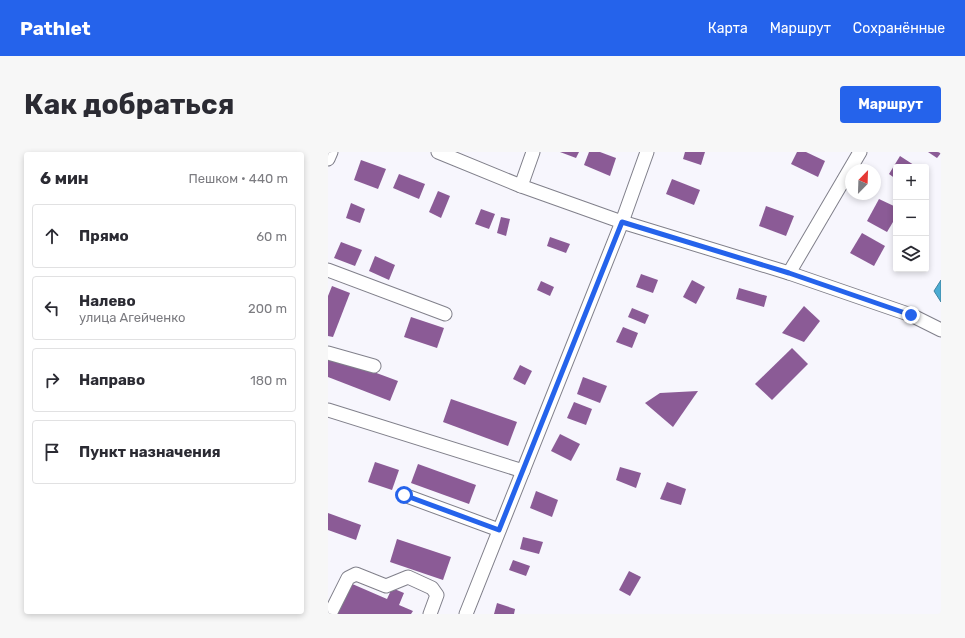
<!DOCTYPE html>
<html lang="ru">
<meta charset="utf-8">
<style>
:root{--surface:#fff;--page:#f7f7f7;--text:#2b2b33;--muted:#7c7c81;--line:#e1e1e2;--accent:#2563eb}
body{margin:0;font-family:Rubik,sans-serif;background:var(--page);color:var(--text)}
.controls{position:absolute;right:12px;top:12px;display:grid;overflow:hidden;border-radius:4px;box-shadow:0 2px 6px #0003}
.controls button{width:36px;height:36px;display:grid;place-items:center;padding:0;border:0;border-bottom:1px solid var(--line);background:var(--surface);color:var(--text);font:20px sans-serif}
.compass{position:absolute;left:517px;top:12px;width:36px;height:36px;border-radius:50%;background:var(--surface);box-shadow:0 2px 6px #0003;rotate:23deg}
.stop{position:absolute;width:12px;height:12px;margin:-9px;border:3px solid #2563eb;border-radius:50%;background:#fff}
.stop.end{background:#2563eb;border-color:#fff;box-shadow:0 1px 4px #0008}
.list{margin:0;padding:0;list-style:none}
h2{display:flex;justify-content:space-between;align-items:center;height:52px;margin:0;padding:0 16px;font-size:17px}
h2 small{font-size:13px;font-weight:400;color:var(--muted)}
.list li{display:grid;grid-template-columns:26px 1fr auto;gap:12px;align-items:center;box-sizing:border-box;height:64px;margin:0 8px 8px;padding:0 8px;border:1px solid var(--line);border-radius:4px}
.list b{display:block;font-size:15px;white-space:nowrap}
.list p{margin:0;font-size:13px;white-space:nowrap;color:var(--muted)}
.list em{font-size:13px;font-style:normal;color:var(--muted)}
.icon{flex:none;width:22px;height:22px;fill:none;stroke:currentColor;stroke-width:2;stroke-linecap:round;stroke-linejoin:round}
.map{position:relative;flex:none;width:613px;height:462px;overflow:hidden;border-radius:4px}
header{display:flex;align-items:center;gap:24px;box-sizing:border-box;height:56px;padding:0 20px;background:var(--accent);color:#fff}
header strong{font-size:19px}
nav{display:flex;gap:22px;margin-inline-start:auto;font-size:14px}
.intro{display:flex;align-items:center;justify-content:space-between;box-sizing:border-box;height:96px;padding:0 24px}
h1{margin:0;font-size:28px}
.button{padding:10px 18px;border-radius:4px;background:var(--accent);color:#fff;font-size:14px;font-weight:700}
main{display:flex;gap:24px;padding:0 24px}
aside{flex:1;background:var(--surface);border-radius:4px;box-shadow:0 2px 6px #0003}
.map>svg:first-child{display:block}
.water{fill:#4bacd3;stroke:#4084a1}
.building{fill:#8b5b96}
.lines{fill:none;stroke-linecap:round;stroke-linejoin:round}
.minor-casing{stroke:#81808b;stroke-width:15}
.minor{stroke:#fff;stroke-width:13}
.route{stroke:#2563eb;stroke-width:5}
</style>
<header>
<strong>Pathlet</strong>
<nav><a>Карта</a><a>Маршрут</a><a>Сохранённые</a></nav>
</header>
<div class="intro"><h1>Как добраться</h1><a class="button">Маршрут</a></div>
<main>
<aside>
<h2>6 мин<small>Пешком · 440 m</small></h2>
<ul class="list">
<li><svg class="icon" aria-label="ahead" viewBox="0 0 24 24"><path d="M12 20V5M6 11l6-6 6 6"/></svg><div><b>Прямо</b></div><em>60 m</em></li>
<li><svg class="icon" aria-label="left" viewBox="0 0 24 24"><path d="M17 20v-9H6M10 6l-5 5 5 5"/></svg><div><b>Налево</b><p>улица Агейченко</p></div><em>200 m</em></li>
<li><svg class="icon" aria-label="right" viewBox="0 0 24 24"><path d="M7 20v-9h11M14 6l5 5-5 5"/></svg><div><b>Направо</b></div><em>180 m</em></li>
<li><svg class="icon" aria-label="arrive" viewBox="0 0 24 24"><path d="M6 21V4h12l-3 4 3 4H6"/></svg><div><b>Пункт назначения</b></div></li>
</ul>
</aside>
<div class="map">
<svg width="613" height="462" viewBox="0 0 613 462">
<rect width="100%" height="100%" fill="#f7f6fd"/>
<path class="water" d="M613,128V150L606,139Z"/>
<g class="building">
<path d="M232,0H251L248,6Z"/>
<path d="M261,0H272L288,6L282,24L256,13Z"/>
<path d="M357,0H377L373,13L355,7Z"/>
<path d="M469,0H478L497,9L490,25L463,12Z"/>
<path d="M600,0H613V1L609,6Z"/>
<path d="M572,4L589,15H568V27L561,22Z"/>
<path d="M33,8L58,17L50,37L26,28Z"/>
<path d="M71,22L97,32L91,47L65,36Z"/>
<path d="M344,27L372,38L366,53L338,42Z"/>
<path d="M110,39L122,44L113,66L101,60Z"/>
<path d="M551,47L568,55V65L559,80L539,69Z"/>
<path d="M23,51L37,57L32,71L18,66Z"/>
<path d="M438,54L466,64L458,84L431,74Z"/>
<path d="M153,57L167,62L161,77L147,72Z"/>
<path d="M173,65L182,67L178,84L169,81Z"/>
<path d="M534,81L557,94L546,114L522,101Z"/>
<path d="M222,85L242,92L238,101L219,94Z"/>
<path d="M13,90L34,98L27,114L6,106Z"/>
<path d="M47,104L67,113L61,128L41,119Z"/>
<path d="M313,122L330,128L325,141L308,135Z"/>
<path d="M364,128L377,135L368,152L355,145Z"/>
<path d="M213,129L226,135L222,144L209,138Z"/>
<path d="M4,134L22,141L5,185L0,184V144Z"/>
<path d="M411,136L439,144L436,155L408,147Z"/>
<path d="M476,154L492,169L476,190L454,181Z"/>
<path d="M304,156L321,163L317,172L300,165Z"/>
<path d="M83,165L116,176L109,196L76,185Z"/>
<path d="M295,175L310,181L304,196L288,190Z"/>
<path d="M464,196L480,212L444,248L427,232Z"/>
<path d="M0,203L70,229L62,249L0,225Z"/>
<path d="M192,213L204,219L197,233L185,227Z"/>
<path d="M255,225L279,234L272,251L249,242Z"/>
<path d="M370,239L345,275L317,251L332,241Z"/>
<path d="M123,247L189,270L180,294L115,270Z"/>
<path d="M246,250L264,257L258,273L239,266Z"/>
<path d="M232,282L252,292L243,309L223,299Z"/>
<path d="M47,310L71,318L64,338L40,330Z"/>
<path d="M90,312L148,333L141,352L83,331Z"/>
<path d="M292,315L313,321L308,336L288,328Z"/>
<path d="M339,330L358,337L353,353L332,347Z"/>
<path d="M208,339L230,348L224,365L202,356Z"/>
<path d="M0,361L33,373L28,388L0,378Z"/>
<path d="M195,385L215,390L211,402L192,397Z"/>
<path d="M69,387L123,405L115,428L62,410Z"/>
<path d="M185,408L202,414L198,424L181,418Z"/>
<path d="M301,419L313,425L302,444L291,438Z"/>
<path d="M22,431L59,447L64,436L76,441L71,453L85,459L83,462H9Z"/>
<path d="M169,451L187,457L186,462H166Z"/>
</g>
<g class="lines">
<g class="minor-casing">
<g id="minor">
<path d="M110,0L193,34L294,70L461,121L583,163L613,178"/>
<path d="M0,7L3,0"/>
<path d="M193,34L205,0"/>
<path d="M0,118L117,162"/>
<path d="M461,121L532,0"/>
<path d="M0,201L46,214"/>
<path d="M0,258L195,319"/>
<path d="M76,343L171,378"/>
<path d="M2,462L20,426L28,422L58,434L80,425L104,436L109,443L102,462"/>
<path d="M138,462L294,70L319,0"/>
</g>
</g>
<use href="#minor" class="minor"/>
</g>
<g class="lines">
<path class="route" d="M76,343L171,378L294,70L461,121L583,163"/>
</g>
</svg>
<div class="controls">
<button>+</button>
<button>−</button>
<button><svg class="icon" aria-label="layers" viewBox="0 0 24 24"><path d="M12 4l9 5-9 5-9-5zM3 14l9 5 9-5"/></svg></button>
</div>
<svg class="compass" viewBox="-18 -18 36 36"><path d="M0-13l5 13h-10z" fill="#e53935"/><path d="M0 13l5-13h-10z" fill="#7c7c81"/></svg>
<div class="stop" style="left:76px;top:343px"></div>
<div class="stop end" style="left:583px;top:163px"></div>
</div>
</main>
